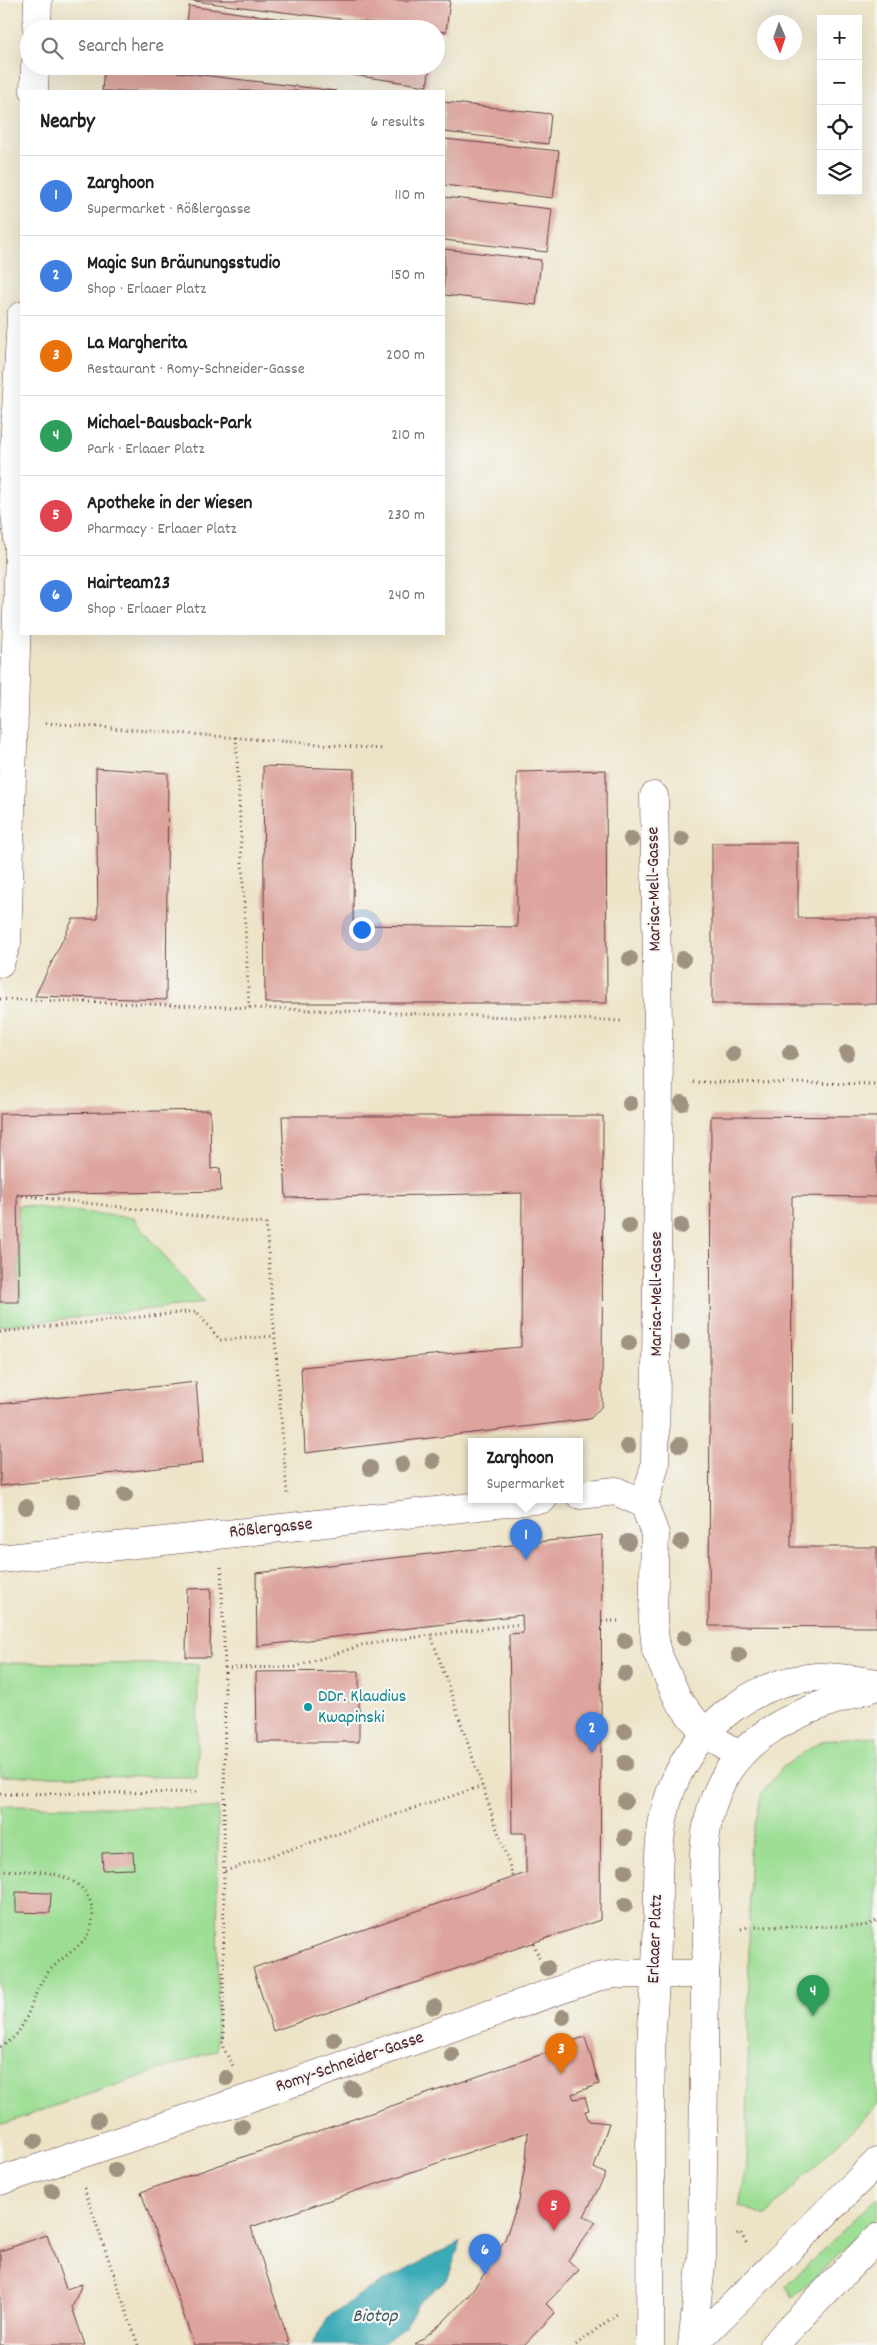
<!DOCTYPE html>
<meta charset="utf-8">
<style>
:root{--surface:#fff;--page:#f2f2f2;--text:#222;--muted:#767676;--line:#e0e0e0;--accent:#d1495b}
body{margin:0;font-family:Dekko,sans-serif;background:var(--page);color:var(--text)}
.controls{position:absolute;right:15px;top:15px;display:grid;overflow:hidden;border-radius:0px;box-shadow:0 5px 20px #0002}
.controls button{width:45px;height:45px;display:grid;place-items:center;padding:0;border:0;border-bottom:1px solid var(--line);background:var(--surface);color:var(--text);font:25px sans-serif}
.compass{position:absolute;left:757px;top:15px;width:45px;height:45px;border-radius:50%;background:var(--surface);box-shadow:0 5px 20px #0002;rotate:178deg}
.you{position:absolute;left:361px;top:929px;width:18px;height:18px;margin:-12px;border:4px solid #fff;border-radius:50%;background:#1a73e8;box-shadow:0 0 0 8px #1a73e833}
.badge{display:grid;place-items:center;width:32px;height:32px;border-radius:50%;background:var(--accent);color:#fff;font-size:16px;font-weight:700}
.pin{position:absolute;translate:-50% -41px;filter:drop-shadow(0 1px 2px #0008)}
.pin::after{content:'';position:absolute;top:26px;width:18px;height:15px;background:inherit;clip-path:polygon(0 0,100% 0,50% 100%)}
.popup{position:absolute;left:468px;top:1438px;width:115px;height:65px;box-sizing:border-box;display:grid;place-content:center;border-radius:0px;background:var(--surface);filter:drop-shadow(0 1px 4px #0005);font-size:16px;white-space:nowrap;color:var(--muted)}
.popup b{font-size:19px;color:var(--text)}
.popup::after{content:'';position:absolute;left:50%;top:100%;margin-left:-10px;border:10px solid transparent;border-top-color:var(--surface)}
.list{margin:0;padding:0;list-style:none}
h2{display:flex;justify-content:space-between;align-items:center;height:65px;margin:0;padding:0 20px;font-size:21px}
h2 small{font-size:16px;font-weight:400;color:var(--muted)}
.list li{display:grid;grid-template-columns:32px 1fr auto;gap:15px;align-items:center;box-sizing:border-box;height:80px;padding:0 20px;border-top:1px solid var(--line)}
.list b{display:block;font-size:19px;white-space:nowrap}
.list p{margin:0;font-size:16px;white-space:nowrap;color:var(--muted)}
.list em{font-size:16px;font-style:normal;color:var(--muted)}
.icon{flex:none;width:28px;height:28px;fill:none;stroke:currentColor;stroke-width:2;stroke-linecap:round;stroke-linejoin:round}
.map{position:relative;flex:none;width:877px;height:2345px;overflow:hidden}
.search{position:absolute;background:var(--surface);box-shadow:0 5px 20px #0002;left:20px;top:20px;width:425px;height:55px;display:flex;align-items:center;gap:12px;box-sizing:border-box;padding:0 18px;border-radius:28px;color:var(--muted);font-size:19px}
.panel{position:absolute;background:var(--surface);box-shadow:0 5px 20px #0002;left:20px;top:90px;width:425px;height:545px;border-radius:0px}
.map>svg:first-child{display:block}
.green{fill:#9dde94;stroke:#747e60}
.water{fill:#3bacb7;stroke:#426671}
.building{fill:#dda49d}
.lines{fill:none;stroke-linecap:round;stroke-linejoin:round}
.street-casing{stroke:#623d43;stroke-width:29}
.secondary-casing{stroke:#623d43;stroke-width:29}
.path{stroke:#623d43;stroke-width:3;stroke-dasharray:1 4;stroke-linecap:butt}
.street{stroke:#fff;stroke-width:28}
.secondary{stroke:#fff;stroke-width:28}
.tree{fill:#9f9280}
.culture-dot{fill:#0f9aa8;stroke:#f6f6f2;stroke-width:2}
.labels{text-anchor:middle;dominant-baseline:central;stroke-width:4.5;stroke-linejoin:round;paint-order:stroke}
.street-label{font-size:18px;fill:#4a1f2b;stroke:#f6f6f2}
.culture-label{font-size:18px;fill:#0d838f;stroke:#f6f6f2;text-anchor:start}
.water-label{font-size:19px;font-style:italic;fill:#445763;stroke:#f6f6f2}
</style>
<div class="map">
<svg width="877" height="2345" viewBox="0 0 877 2345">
<rect width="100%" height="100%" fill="#f6f6f2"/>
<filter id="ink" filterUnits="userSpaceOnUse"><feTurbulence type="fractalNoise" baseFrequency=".02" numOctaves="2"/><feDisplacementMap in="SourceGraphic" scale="10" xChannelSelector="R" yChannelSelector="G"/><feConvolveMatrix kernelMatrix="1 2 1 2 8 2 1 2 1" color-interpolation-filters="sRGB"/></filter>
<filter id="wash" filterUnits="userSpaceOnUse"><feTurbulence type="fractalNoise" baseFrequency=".0096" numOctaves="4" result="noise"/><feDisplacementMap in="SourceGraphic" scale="20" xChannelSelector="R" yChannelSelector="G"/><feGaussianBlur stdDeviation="1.12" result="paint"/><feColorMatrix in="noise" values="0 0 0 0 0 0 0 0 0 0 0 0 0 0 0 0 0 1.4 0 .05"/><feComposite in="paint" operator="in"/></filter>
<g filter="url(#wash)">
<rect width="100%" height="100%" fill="#ede4c8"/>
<g class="green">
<path d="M18,1205L133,1218L203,1303L0,1326V1302L19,1301Z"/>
<path d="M0,1663L198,1664L197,1777L0,1776Z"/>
<path d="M877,1737V2105L778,2202L767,2216L739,2206L747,2166L750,1848L762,1793L783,1767L821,1741Z"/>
<path d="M0,1806L218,1808L217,2050L0,2125Z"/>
<path d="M877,2197V2217L793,2298L786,2286Z"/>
</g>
<path class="water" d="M461,2241L448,2278L419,2302L406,2326L381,2345H312L328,2317L367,2290Z"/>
<g id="blocks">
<g class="building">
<path d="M185,0H450L446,32Z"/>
<path d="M189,6L347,28V29H186Z"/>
<path d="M104,66H126L336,91H102Z"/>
<path d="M292,66H430L427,86Z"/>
<path d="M444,102L551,114L548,144L444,132Z"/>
<path d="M444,139L559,151L553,198L444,185Z"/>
<path d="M444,197L552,209L547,252L444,240Z"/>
<path d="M444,249L541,260L536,305L444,295Z"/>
<path d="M263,766L354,769L353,925L517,927V772L606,770L607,1003H265Z"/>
<path d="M96,768L168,773L166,1000L35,996L73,919H98Z"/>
<path d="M712,843H798V918H877V1004H712Z"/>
<path d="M210,1110L211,1169L220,1168L221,1191L17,1195L19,1302H0V1114Z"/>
<path d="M282,1116H603L602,1406L590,1419L305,1453L301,1367L521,1347L522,1193L286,1198Z"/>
<path d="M711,1116L877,1117V1197L792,1196L791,1547H877V1627L709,1626Z"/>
<path d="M196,1382L203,1463L0,1486V1404Z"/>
<path d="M602,1535L600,1920L273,2031L253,1968L526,1873V1833H512L509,1634L523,1633L522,1615L257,1646L256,1573Z"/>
<path d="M211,1588L210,1657H186L187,1589Z"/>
<path d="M359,1671V1742H257L256,1672Z"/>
<path d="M133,1852L134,1869L103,1870L102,1853Z"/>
<path d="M16,1892L51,1893L50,1913L16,1912Z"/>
<path d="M585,2037L599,2084L572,2094L574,2099L585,2097L589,2110L585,2111L589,2121L609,2123L594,2168L606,2174L584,2216L596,2222L568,2260L579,2270L546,2304L555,2313L524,2345H415L443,2322L468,2296L487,2270L505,2239L519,2200L526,2160L528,2132L251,2227L290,2345H194L141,2192L569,2045V2042Z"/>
<path d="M47,2235L66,2289L82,2284L72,2307L85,2345H0V2251Z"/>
</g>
</g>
</g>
<g filter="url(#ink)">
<use href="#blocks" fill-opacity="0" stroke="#623d43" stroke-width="1"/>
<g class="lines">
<g class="street-casing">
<g id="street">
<path d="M37,29L38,0"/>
<path d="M34,91L35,66"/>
<path d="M654,796L659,1081L655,1465L644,1504L655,1534L653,1620L656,1650L678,1699L693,1719L706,1733L739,1756"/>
<path d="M0,963L7,943L19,549L12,487L21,316"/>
<path d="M580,1495L616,1491L644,1504"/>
<path d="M0,1559L543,1499"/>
<path d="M0,2181L249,2098L597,1977L616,1974H705"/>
<path d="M650,2345C651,2247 649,2149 651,2051C652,2014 656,1978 657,1941C660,1886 652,1828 677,1776C703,1722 755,1681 816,1677C836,1676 857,1680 877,1683"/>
<path d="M692,2345L702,2256L705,1974C706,1960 707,1946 707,1932C707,1902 701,1871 705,1841C716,1737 791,1714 877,1686"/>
</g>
</g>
<g class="secondary-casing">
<g id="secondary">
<path d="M693,2345L877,2162"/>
<path d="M774,2345L877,2238"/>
</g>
</g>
<g class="path">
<path d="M46,723L383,749"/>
<path d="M236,737L249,1008"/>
<path d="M0,999L624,1021"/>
<path d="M693,1082L877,1084"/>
<path d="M17,1195L266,1224L287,1494"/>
<path d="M0,1332L196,1311L220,1340L275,1336"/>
<path d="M221,1567L225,1668L223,2047L234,2068"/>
<path d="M602,1621H619"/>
<path d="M225,1668L295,1667L362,1645L431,1635"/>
<path d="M0,1794L199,1792"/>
<path d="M0,1871C30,1870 82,1868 92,1907C94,1916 92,1927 87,1936C76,1952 55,1960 44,1978C29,2001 28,2034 0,2047"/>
<path d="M225,1871L482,1786"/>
<path d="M513,1876L431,1635L521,1624"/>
<path d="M741,1929L749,1927L864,1926L877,1921"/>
<path d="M534,1943L540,1962"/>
<path d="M84,2188L138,2345"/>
<path d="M737,2234L740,2232L747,2244"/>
<path d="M576,2345L617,2314"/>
</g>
<use href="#street" class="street"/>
<use href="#secondary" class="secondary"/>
</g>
<g class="tree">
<circle cx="631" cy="839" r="8"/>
<circle cx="682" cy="839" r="8"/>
<circle cx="630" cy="959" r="8"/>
<circle cx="683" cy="959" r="8"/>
<circle cx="790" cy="1053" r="8"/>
<circle cx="847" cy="1053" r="8"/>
<circle cx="733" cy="1054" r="8"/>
<circle cx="682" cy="1103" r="8"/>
<circle cx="630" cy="1104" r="8"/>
<circle cx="629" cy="1226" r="8"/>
<circle cx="681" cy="1226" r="8"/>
<circle cx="682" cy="1342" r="8"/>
<circle cx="629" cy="1343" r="8"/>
<circle cx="680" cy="1445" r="8"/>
<circle cx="628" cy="1446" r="8"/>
<circle cx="433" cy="1461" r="8"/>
<circle cx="402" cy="1464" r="8"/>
<circle cx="370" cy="1468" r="8"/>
<circle cx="125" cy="1495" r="8"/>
<circle cx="73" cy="1501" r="8"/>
<circle cx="26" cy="1507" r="8"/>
<circle cx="628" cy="1542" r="8"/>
<circle cx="681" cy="1542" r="8"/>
<circle cx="684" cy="1638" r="8"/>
<circle cx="625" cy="1641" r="8"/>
<circle cx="739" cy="1655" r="8"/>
<circle cx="625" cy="1674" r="8"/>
<circle cx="625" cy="1731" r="8"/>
<circle cx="625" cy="1763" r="8"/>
<circle cx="625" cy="1801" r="8"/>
<circle cx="625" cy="1837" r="8"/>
<circle cx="625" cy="1871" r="8"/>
<circle cx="625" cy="1905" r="8"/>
<circle cx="547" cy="1968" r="8"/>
<circle cx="434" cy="2007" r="8"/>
<circle cx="563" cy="2017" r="8"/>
<circle cx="334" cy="2040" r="8"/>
<circle cx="452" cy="2055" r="8"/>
<circle cx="226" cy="2078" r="8"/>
<circle cx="352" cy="2089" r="8"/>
<circle cx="98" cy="2120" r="8"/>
<circle cx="242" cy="2127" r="8"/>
<circle cx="35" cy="2141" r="8"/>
<circle cx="115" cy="2170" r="8"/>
<circle cx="52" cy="2191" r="8"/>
</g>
</g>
<circle class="culture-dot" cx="308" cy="1707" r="5"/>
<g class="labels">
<g class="street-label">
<text transform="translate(655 889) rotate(-91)">Marisa-Mell-Gasse</text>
<text transform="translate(657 1294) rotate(-90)">Marisa-Mell-Gasse</text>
<text transform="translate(271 1529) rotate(-6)">Rößlergasse</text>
<text transform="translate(656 1939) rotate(-88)">Erlaaer Platz</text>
<text transform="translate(350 2063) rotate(-19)">Romy-Schneider-Gasse</text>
</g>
<g class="culture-label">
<text x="318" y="1697">DDr. Klaudius<tspan x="318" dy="21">Kwapinski</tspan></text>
</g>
<g class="water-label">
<text x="375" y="2317">Biotop</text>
</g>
</g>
</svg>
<div class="controls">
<button>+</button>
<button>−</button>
<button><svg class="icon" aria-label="locate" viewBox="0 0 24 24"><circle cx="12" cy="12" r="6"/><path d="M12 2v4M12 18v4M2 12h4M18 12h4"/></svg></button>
<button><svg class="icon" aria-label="layers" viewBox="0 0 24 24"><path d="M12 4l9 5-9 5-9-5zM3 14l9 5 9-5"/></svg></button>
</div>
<svg class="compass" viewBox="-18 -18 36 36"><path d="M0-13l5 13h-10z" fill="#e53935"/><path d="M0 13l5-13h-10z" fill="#767676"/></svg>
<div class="you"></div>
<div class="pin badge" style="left:526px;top:1560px;background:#3f7fe0">1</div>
<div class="popup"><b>Zarghoon</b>Supermarket</div>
<div class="pin badge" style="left:592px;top:1753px;background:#3f7fe0">2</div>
<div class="pin badge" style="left:561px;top:2074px;background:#e8710a">3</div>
<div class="pin badge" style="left:813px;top:2016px;background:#2e9e5b">4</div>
<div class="pin badge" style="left:554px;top:2231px;background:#e0444e">5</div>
<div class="pin badge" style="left:485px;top:2275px;background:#3f7fe0">6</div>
<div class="search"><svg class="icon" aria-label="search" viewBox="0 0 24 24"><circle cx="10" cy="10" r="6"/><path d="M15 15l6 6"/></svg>Search here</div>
<section class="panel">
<h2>Nearby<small>6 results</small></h2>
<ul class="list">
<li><span class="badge" style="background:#3f7fe0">1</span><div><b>Zarghoon</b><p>Supermarket · Rößlergasse</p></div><em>110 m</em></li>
<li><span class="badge" style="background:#3f7fe0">2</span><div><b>Magic Sun Bräunungsstudio</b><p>Shop · Erlaaer Platz</p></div><em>150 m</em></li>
<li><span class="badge" style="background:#e8710a">3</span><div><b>La Margherita</b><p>Restaurant · Romy-Schneider-Gasse</p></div><em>200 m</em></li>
<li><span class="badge" style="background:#2e9e5b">4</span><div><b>Michael-Bausback-Park</b><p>Park · Erlaaer Platz</p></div><em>210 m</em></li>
<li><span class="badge" style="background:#e0444e">5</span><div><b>Apotheke in der Wiesen</b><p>Pharmacy · Erlaaer Platz</p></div><em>230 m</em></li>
<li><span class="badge" style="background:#3f7fe0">6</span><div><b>Hairteam23</b><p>Shop · Erlaaer Platz</p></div><em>240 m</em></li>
</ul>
</section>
</div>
